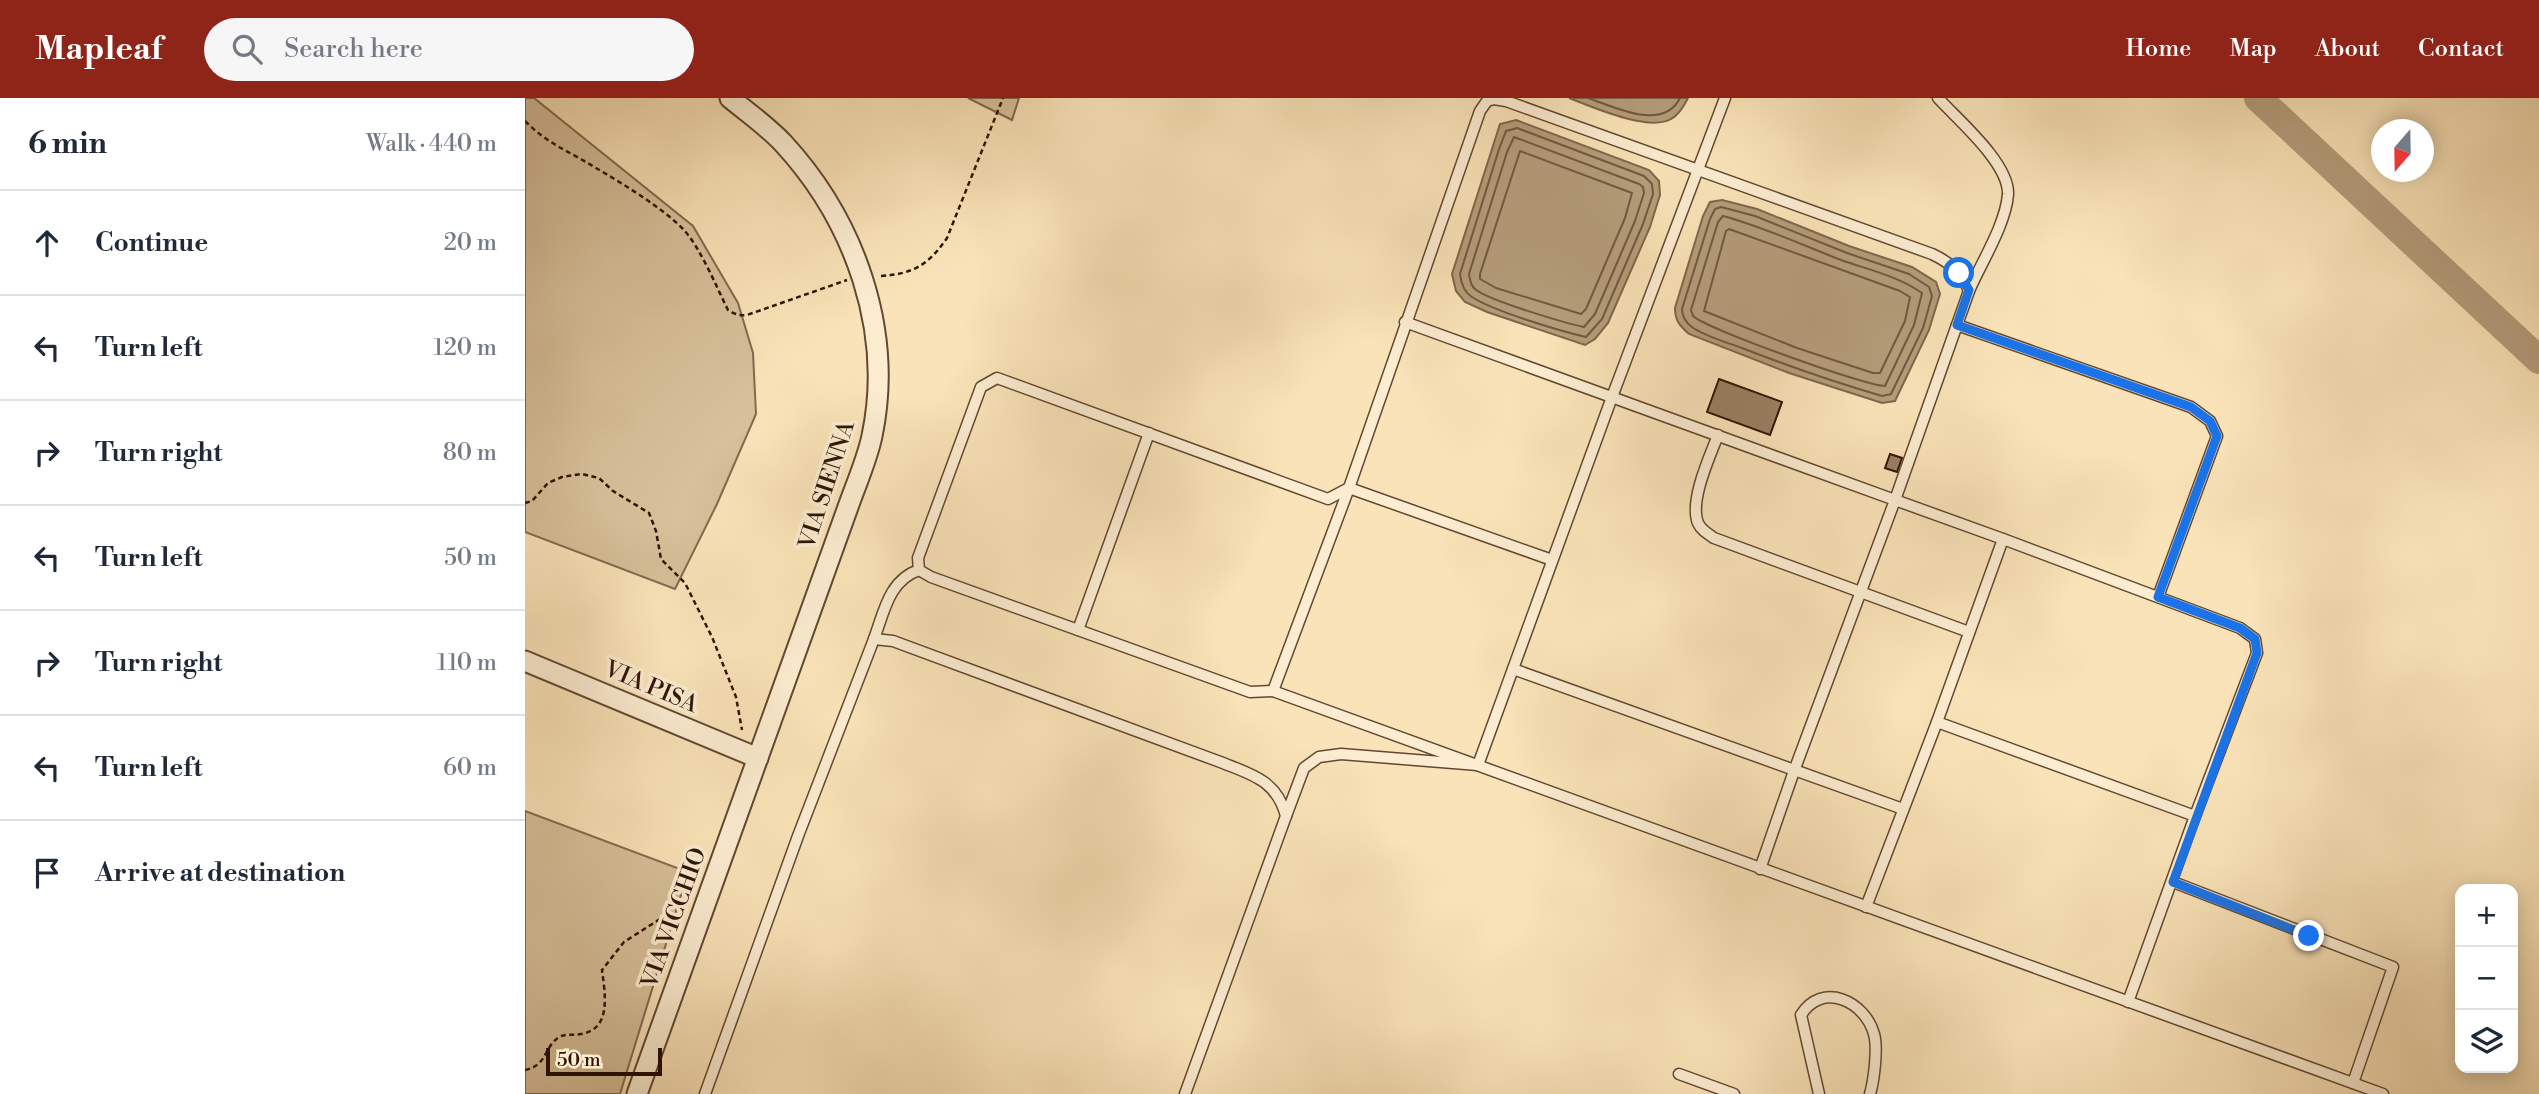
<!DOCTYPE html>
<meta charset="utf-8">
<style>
:root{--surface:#fff;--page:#f6f6f7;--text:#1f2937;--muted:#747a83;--line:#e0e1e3;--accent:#8f2418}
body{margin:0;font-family:"Libre Bodoni",serif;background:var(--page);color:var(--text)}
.controls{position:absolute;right:21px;bottom:21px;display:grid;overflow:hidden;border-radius:14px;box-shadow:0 4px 18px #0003}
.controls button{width:63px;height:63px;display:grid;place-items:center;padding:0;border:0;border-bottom:2px solid var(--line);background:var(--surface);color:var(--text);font:35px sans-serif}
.compass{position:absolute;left:1846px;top:21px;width:63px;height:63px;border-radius:50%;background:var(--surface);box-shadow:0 4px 18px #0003;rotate:200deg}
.scale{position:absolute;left:21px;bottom:18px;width:116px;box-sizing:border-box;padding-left:7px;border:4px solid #2f1406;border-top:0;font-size:19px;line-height:24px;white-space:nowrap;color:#2f1406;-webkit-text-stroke:5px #fcedd1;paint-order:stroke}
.stop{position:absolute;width:21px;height:21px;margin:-16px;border:5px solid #1a73e8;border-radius:50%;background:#fff}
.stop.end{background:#1a73e8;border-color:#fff;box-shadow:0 2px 7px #0008}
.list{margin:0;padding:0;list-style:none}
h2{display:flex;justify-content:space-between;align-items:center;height:91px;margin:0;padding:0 28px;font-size:30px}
h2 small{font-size:23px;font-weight:400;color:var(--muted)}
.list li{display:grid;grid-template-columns:46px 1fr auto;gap:21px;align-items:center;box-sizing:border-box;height:105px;padding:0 28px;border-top:2px solid var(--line)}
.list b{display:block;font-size:26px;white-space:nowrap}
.list em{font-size:23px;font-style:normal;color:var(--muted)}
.icon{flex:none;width:38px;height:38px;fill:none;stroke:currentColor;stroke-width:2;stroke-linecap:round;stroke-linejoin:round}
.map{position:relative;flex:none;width:2014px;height:996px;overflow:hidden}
header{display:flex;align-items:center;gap:42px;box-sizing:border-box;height:98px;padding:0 35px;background:var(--accent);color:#fff}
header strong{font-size:33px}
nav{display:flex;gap:38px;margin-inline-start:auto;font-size:24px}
.search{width:490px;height:63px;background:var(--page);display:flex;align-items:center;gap:18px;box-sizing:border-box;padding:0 24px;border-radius:38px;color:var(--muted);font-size:26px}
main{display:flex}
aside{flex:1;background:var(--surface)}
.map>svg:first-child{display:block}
.green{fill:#d7c09a;stroke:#836a50;stroke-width:2}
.water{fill:#b59d7b;stroke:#7f664c;stroke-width:2}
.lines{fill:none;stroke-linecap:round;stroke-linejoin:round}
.shore{stroke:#725840;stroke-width:2}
.river{stroke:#b59d7b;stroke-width:28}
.building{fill:#998063;stroke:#2f1406;stroke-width:2}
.service-casing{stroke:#624832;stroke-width:13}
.minor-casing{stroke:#624832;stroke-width:23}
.path{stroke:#2f1406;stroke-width:2.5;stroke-dasharray:5 3.5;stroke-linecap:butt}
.service{stroke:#fcedd1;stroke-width:10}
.minor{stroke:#fcedd1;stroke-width:19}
.route{stroke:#1a73e8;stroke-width:9}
.labels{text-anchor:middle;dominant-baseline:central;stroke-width:7;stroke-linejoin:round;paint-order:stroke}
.street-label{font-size:23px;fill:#2f1406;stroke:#fcedd1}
</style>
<header>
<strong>Mapleaf</strong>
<div class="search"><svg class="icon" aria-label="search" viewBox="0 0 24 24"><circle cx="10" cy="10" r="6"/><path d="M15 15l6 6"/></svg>Search here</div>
<nav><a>Home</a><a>Map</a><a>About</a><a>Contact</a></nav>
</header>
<main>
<aside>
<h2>6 min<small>Walk · 440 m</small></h2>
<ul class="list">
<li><svg class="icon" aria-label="ahead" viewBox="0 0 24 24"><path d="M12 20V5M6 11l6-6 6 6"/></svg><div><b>Continue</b></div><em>20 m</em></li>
<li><svg class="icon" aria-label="left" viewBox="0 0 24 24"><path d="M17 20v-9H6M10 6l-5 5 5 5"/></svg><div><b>Turn left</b></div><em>120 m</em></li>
<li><svg class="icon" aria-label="right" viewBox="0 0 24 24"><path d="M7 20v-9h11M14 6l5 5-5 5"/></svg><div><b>Turn right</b></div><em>80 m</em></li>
<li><svg class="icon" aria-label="left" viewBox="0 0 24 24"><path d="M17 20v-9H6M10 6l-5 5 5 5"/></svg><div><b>Turn left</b></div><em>50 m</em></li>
<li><svg class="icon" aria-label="right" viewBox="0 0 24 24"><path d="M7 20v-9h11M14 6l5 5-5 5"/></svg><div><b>Turn right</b></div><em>110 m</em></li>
<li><svg class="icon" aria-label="left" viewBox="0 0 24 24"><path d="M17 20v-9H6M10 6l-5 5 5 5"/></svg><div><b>Turn left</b></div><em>60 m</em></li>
<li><svg class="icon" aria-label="arrive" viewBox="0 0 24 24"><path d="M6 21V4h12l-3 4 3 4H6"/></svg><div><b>Arrive at destination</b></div></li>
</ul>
</aside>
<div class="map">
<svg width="2014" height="996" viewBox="0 0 2014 996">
<rect width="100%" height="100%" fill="#fae3b8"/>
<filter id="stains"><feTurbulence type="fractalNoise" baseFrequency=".00286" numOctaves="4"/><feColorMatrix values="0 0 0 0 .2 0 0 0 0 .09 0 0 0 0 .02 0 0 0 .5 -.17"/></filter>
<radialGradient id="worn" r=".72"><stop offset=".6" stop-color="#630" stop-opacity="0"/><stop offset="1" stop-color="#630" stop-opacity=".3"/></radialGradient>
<g class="green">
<path d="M0,0H9L168,128L213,205L228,255L231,316L192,406L150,491L0,434Z"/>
<path d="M443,0H494L487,22Z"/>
<path d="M0,713L163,774L95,996H0Z"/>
</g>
<g class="water">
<path d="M1044,0H1163C1159,8 1154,17 1146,21C1124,34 1067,9 1044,0Z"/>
<path d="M991,22L1124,72L1134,83L1135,97L1125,129L1083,225L1070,241L1060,247L962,214L940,204L931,193L927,176L975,26Z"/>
<path d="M1197,102L1232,111L1324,148L1387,169L1411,184L1415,196L1404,232L1370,303L1357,305L1264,275L1164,236C1155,228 1150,223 1150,210L1178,118L1185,104Z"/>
</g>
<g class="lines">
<g class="shore">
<path d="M1063,0C1090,9 1138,34 1155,0"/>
<path d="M992,30L1119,78L1127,86L1128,96L1118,126L1077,221L1061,239C1035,233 968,213 947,199C939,194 936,185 935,176L974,51L981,33Z"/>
<path d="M989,39L1114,86L1118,89L1119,95L1110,123L1070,216L1059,229C1040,225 962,202 950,191C945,187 945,181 944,176L982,54Z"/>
<path d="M995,53L1107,95L1100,120L1061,211L1056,216L971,190L955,181V176Z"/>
<path d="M1196,109L1230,118L1322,155L1384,176L1404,189L1407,198L1398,230L1366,296L1357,298C1309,284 1263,268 1217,250C1201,244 1181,239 1167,229C1160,224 1157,219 1157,211L1185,121L1190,111Z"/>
<path d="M1198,118C1239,129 1277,147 1316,162C1344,172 1373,178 1397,195L1389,227L1360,288C1343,289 1182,231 1168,218L1166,212L1193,124Z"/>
<path d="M1204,131L1375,193L1385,199L1380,223L1355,275H1348L1272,250L1179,213L1201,133Z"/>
</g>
<path class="river" d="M1733,0L2014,262"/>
</g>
<g class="building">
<path d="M1194,281L1257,304L1245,337L1182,314Z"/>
<path d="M1365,356L1377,360L1372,374L1360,370Z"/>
</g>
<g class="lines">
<g class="service-casing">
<g id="service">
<path d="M1413,0C1433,22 1484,65 1483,96C1481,126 1456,165 1444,193"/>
<path d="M880,224L1370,402L1269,673L1235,771"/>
<path d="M1432,227L1666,309L1685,323L1692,338L1633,499"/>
<path d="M1193,337C1185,358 1164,403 1173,425C1176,432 1183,436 1189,440L1444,534"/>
<path d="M1478,441L1715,530L1730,541L1732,555L1670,718"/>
<path d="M1027,462L824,390L803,401L472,280L456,289L393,460L394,472L406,479L725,594L748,593L1858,996"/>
<path d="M553,532L624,335"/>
<path d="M349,541C359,514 364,482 394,472"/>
<path d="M988,571L1378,711"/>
<path d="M748,593L824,390L955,13L962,3L969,1L981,3L1407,156C1424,164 1437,174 1444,193L1370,402L1478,441L1412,624L1341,809"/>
<path d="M1412,624L1670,718L1603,904"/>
<path d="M761,718L779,670L794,659L816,656L953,667L1087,299L1200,0"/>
<path d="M1648,784L1868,869L1828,985"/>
<path d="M1154,976L1209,996"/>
<path d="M180,996L273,738L349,541L368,543L698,665C728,677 752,683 761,718L660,996"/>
<path d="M1294,996L1276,917C1297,883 1340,903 1349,936C1353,950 1349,982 1345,996"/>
</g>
</g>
<g class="minor-casing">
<g id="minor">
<path d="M0,563L233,660"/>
<path d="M112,996L323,409C331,386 342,362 347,338C369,233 330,123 258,45C242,28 222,14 205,0"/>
</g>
</g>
<g class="path">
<path d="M0,23C24,47 44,53 71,70C98,86 138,110 159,132C176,151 191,188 203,212C210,216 214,218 222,217L322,182"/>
<path d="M356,178C389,176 404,166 422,140L478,0"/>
<path d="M0,405L7,403L23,385L37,379L57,376L74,380L88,393L124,415L131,433L136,461L160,485L187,539L211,599L217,632"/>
<path d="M0,972C23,967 18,950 34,939C41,935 48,938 56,936C87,931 80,896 77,872L99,844L135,821L142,813L152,794L169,780L175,765"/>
</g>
<use href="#service" class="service"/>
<use href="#minor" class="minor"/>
</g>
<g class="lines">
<path class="route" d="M1434,175L1444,192L1432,227L1666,309L1685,323L1692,338L1633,499L1715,530L1730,541L1732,555L1648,784L1784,838"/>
</g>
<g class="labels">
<g class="street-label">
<text transform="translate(302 387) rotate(-72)">VIA SIENNA</text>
<text transform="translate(126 589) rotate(23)">VIA PISA</text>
<text transform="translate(149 820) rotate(-70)">VIA VICCHIO</text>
</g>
</g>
<rect width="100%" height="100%" filter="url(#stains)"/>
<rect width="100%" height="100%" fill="url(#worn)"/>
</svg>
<div class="controls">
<button>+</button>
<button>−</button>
<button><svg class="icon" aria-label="layers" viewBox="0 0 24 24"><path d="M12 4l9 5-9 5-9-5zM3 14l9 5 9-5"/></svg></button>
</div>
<svg class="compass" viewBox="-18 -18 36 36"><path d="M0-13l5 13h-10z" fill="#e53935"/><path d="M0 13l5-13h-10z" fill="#747a83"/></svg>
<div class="scale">50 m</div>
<div class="stop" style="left:1434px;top:175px"></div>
<div class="stop end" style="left:1784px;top:838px"></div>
</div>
</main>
